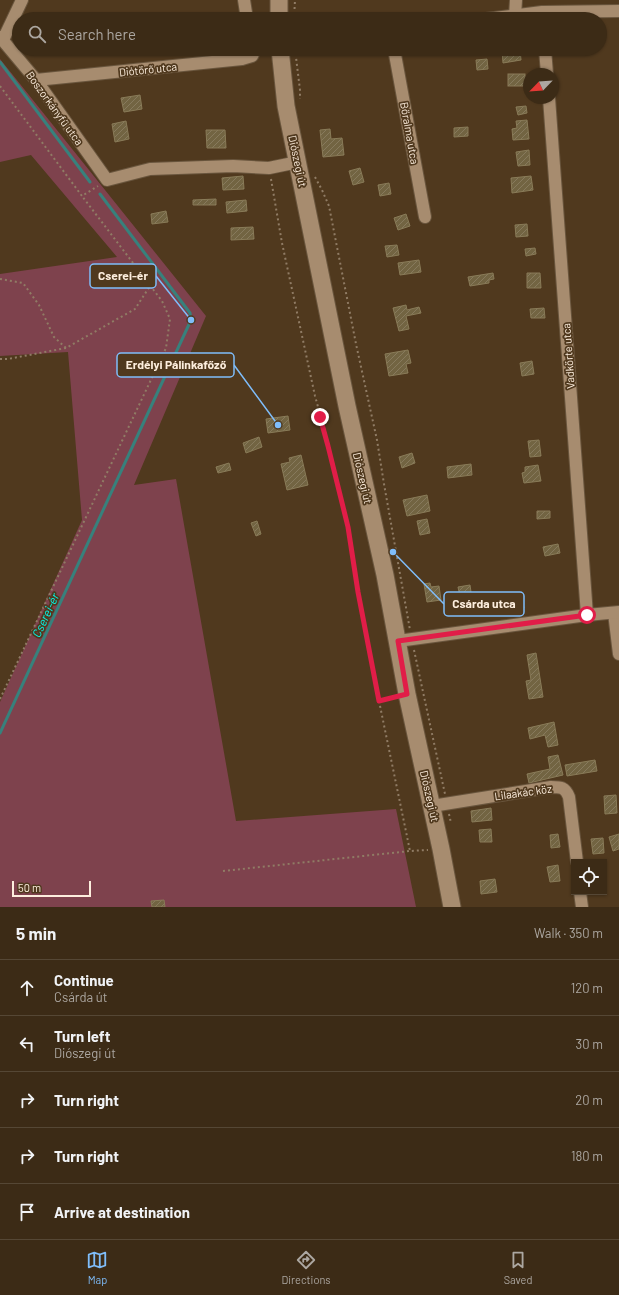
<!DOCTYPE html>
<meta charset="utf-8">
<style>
:root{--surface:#3c2b16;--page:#473723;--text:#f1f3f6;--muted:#aca7a1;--line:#554735;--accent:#7fbdfa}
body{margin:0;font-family:Barlow,sans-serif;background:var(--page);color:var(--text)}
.controls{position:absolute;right:12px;bottom:12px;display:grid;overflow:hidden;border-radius:0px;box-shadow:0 1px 3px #0004}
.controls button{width:36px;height:36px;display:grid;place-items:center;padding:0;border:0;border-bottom:1px solid var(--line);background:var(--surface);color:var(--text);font:20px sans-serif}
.compass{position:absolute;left:523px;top:68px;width:36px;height:36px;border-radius:50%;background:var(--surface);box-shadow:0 1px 3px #0004;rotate:245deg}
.scale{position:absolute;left:12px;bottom:10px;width:79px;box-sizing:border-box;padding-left:4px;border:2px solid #fdeede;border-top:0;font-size:11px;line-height:14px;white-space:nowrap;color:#fdeede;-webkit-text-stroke:3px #50391e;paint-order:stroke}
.stop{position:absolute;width:12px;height:12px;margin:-9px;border:3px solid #e11d48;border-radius:50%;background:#fff}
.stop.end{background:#e11d48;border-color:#fff;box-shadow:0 1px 4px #0008}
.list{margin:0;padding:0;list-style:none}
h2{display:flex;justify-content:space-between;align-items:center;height:52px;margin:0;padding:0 16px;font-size:17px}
h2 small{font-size:13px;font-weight:400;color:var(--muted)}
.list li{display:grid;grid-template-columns:26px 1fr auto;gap:12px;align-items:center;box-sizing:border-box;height:56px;padding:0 16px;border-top:1px solid var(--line)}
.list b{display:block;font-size:15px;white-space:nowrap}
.list p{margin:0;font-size:13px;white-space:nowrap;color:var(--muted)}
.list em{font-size:13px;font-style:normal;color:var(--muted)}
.icon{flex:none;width:22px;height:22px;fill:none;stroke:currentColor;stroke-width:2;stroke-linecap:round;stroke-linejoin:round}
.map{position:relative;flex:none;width:619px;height:907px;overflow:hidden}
.search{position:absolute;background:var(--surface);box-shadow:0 1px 3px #0004;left:12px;right:12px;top:12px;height:44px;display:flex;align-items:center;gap:10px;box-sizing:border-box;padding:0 14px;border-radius:22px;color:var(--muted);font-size:15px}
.sheet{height:332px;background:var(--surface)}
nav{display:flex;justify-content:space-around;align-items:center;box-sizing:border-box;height:56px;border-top:1px solid var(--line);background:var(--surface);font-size:11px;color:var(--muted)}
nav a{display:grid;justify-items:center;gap:2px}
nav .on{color:var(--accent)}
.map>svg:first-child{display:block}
.green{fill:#7e424d}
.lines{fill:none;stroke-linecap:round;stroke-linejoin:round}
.stream{stroke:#37817c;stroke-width:3}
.building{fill:url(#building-hatch);stroke:#897b58}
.minor-casing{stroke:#69553d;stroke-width:14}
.secondary-casing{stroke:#69553d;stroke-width:19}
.path{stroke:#907c65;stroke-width:2;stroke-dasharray:2 3;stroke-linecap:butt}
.minor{stroke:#a78c6f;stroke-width:12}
.secondary{stroke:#a78c6f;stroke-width:17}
.route{stroke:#e11d48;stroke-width:5}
.labels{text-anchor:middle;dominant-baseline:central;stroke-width:3.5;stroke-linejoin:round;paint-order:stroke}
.street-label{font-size:11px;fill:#fdeede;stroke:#50391e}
.water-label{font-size:12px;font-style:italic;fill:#02f8ed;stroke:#50391e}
.leader{fill:none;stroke:#7fbdfa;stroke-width:1.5}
.callout-dot{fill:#7fbdfa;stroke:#50391e;stroke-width:1.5}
.callout{fill:#50391e;stroke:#7fbdfa;stroke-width:1.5}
.callout-label{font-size:12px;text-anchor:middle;font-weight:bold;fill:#fdeede}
</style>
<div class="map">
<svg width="619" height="907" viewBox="0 0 619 907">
<defs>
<pattern id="building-hatch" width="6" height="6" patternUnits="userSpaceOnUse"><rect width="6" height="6" fill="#726442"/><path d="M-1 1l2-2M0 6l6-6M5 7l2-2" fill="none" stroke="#877a5d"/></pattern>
</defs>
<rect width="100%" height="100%" fill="#50391e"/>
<path class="green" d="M0,59L206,316L134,485L176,479L236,821L396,809L416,907H0V702L82,520L68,352L0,356V274L117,257L31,155L0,162Z"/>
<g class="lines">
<g class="stream">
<path d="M0,62L90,182"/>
<path d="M0,733L191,320L190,313L100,194"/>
</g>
</g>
<g class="building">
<path d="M45,49H63V51L46,53Z"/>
<path d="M520,49L521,60L503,63L502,50Z"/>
<path d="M487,59L488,69L477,70L476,60Z"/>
<rect x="508" y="74" width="17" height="12"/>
<path d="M140,95L142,109L124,112L121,98Z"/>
<path d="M526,106L527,113L518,115L516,107Z"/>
<path d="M527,120L529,139L513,140L512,129L517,128L516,121Z"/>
<path d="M126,121L129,139L115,142L112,124Z"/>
<path d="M468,127V136L454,137V128Z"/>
<path d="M330,129L331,139L342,138L344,155L323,157L320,130Z"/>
<path d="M206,130H225L226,148H207Z"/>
<path d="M529,150L530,165L518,166L516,152Z"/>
<path d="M360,168L364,182L353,185L349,171Z"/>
<path d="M243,176L244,189L223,190L222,178Z"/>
<path d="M531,176L533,190L512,193L511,178Z"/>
<path d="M389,183L391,194L380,196L378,185Z"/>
<path d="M216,199V205H193V200Z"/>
<path d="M246,200L247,211L227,213L226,202Z"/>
<path d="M166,211L168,222L152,224L151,214Z"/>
<path d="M406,214L410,226L398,230L394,218Z"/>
<path d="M527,224L528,236L516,237L515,225Z"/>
<path d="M253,227L254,239L231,240V228Z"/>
<path d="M397,245L399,255L387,257L385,246Z"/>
<path d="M535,248L536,254L526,256L525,249Z"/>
<path d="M419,260L421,272L400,275L398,263Z"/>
<path d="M493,273L494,279L489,280V283L470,286L468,277Z"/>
<path d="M527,273H540L541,288H527Z"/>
<path d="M406,305L407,310L419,307L421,313L406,316L409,329L399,331L393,308Z"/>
<path d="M544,308L545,318H531L530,309Z"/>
<path d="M408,350L411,363L406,364L408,373L389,376L385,354Z"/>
<path d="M532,361L534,374L522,376L520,363Z"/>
<path d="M288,416L290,430L268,433L266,419Z"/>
<path d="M259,437L262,447L246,453L243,443Z"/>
<path d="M539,440L541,456L530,457L528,441Z"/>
<path d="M412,453L415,463L402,468L399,457Z"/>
<path d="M301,455L308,485L287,490L281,464L290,462L289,458Z"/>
<path d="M229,463L231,470L218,473L216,467Z"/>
<path d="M471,464L472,475L448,478L447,467Z"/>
<path d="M538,465L541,481L524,483L522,473L525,472V467Z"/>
<path d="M427,495L430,511L407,516L403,500Z"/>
<path d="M537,511H550V518L537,519Z"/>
<path d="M427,519L430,533L420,535L417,521Z"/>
<path d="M257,521L261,534L256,536L251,523Z"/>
<path d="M558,544L560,553L545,556L543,547Z"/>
<path d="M430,583L431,587L439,586L441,600L427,602L424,584Z"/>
<path d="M470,585L472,599L461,601L458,587Z"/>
<path d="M517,595L519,601L522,600L524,608L510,610L508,596Z"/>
<path d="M536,653L543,697L529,699L526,681L531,680L527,655Z"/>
<path d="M554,722L558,745L548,747L545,735L530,739L528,728Z"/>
<path d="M558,755L563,775L529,783L527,774L550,769L548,757Z"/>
<path d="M595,760L597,771L567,776L565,765Z"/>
<path d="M616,795L617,813L605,814L604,796Z"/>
<path d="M491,808L492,820L472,822L471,811Z"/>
<path d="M491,829L492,842H480L479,830Z"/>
<path d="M558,834L560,847L551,848L550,835Z"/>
<path d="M619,834V849L613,851L609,837Z"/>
<path d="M603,838L604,853L593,854L591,839Z"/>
<path d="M558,865L560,881L550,882L547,867Z"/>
<path d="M495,879L497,892L481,894L480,881Z"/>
<path d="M164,900L165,907H152L151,901Z"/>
</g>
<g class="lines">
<g class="minor-casing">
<g id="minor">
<path d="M244,0L247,19"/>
<path d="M515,16L516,0"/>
<path d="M486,19L542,12L619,11"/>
<path d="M0,37L36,80L107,180L150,169L233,166L269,168L298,162"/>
<path d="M3,40L22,0"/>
<path d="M394,49L425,217"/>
<path d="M545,49L547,74"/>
<path d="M36,80L242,59L252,56L253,54L252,49"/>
<path d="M549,98L587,615"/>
<path d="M614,613L619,654"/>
<path d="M398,641L587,615L619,612"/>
<path d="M432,806L551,787C561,787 565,787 569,797L577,862"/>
<path d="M580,892L582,907"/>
</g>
</g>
<g class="secondary-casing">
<g id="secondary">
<path d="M279,0V19"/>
<path d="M280,49L286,106L347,406L385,575L407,694L441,849L452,907"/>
</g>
</g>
<g class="path">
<path d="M294,19L295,0"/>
<path d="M295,49L300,90V99"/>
<path d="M0,86L82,196L98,186"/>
<path d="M315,177L322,190L329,206L356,344L377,440L384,484L410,630"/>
<path d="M271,179L282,243L315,396L329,446L348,527L358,592L379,701L395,697"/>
<path d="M0,279L23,283L39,305L54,337L66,348"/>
<path d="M0,359H8L66,348L135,309L150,286"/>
<path d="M414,650L445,794"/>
<path d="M0,699L166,348L170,319L162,301L82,196"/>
<path d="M379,701L410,851L428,850"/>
<path d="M449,814L451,823"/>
<path d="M223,871L410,851"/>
</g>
<use href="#minor" class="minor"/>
<use href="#secondary" class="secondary"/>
</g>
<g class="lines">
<path class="route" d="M320,417L328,446L348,527L358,592L379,701L407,694L398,641L587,615"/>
</g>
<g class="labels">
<g class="street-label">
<text transform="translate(148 69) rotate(-6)">Diótörő utca</text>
<text transform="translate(55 108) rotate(54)">Boszorkányfű utca</text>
<text transform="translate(410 133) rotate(80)">Bőralma utca</text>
<text transform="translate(298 161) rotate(78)">Diószegi út</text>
<text transform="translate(568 356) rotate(-94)">Vadkörte utca</text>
<text transform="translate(363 478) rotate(77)">Diószegi út</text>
<text transform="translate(523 792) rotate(-8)">Lilaakác köz</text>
<text transform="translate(430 796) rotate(77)">Diószegi út</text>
</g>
<g class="water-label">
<text transform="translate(45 615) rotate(-65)">Cserei-ér</text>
</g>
</g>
<path class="leader" d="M191 320L156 276M278 425L234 365M393 552L444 604"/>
<g class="callout-dot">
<circle cx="191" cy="320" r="4"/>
<circle cx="278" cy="425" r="4"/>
<circle cx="393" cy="552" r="4"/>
</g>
<g class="callout">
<rect x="90" y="264" width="66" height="24" rx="4"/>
<rect x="117" y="353" width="117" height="24" rx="4"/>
<rect x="444" y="592" width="80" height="24" rx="4"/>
</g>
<g class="callout-label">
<text x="123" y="280">Cserei-ér</text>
<text x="176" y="369">Erdélyi Pálinkafőző</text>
<text x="484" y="608">Csárda utca</text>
</g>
</svg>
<div class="controls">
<button><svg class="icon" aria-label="locate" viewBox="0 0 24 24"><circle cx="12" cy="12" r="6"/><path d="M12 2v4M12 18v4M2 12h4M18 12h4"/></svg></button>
</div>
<svg class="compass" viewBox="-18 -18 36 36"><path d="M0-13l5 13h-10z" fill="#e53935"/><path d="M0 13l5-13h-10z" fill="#aca7a1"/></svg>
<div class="scale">50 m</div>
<div class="stop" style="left:587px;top:615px"></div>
<div class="stop end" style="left:320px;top:417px"></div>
<div class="search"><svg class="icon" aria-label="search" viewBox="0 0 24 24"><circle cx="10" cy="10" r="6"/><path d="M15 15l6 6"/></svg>Search here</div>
</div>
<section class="sheet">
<h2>5 min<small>Walk · 350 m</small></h2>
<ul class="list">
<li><svg class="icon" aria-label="ahead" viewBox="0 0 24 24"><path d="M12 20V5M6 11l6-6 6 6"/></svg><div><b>Continue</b><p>Csárda út</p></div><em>120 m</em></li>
<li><svg class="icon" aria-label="left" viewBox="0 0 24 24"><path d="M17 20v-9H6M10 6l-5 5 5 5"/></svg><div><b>Turn left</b><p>Diószegi út</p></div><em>30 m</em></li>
<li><svg class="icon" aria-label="right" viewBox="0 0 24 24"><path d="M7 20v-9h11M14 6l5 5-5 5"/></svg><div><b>Turn right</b></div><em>20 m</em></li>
<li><svg class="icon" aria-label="right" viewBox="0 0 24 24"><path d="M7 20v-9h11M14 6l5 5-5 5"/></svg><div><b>Turn right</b></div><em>180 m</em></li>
<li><svg class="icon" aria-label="arrive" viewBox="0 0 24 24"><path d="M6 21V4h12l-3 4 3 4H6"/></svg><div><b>Arrive at destination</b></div></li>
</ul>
</section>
<nav>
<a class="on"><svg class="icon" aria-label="map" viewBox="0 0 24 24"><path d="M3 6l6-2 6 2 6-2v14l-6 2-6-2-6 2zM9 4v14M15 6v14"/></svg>Map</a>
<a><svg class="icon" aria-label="directions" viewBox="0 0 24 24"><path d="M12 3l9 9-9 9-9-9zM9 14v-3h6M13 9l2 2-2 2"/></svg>Directions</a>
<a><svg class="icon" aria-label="saved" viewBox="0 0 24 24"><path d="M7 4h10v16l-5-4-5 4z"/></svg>Saved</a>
</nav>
